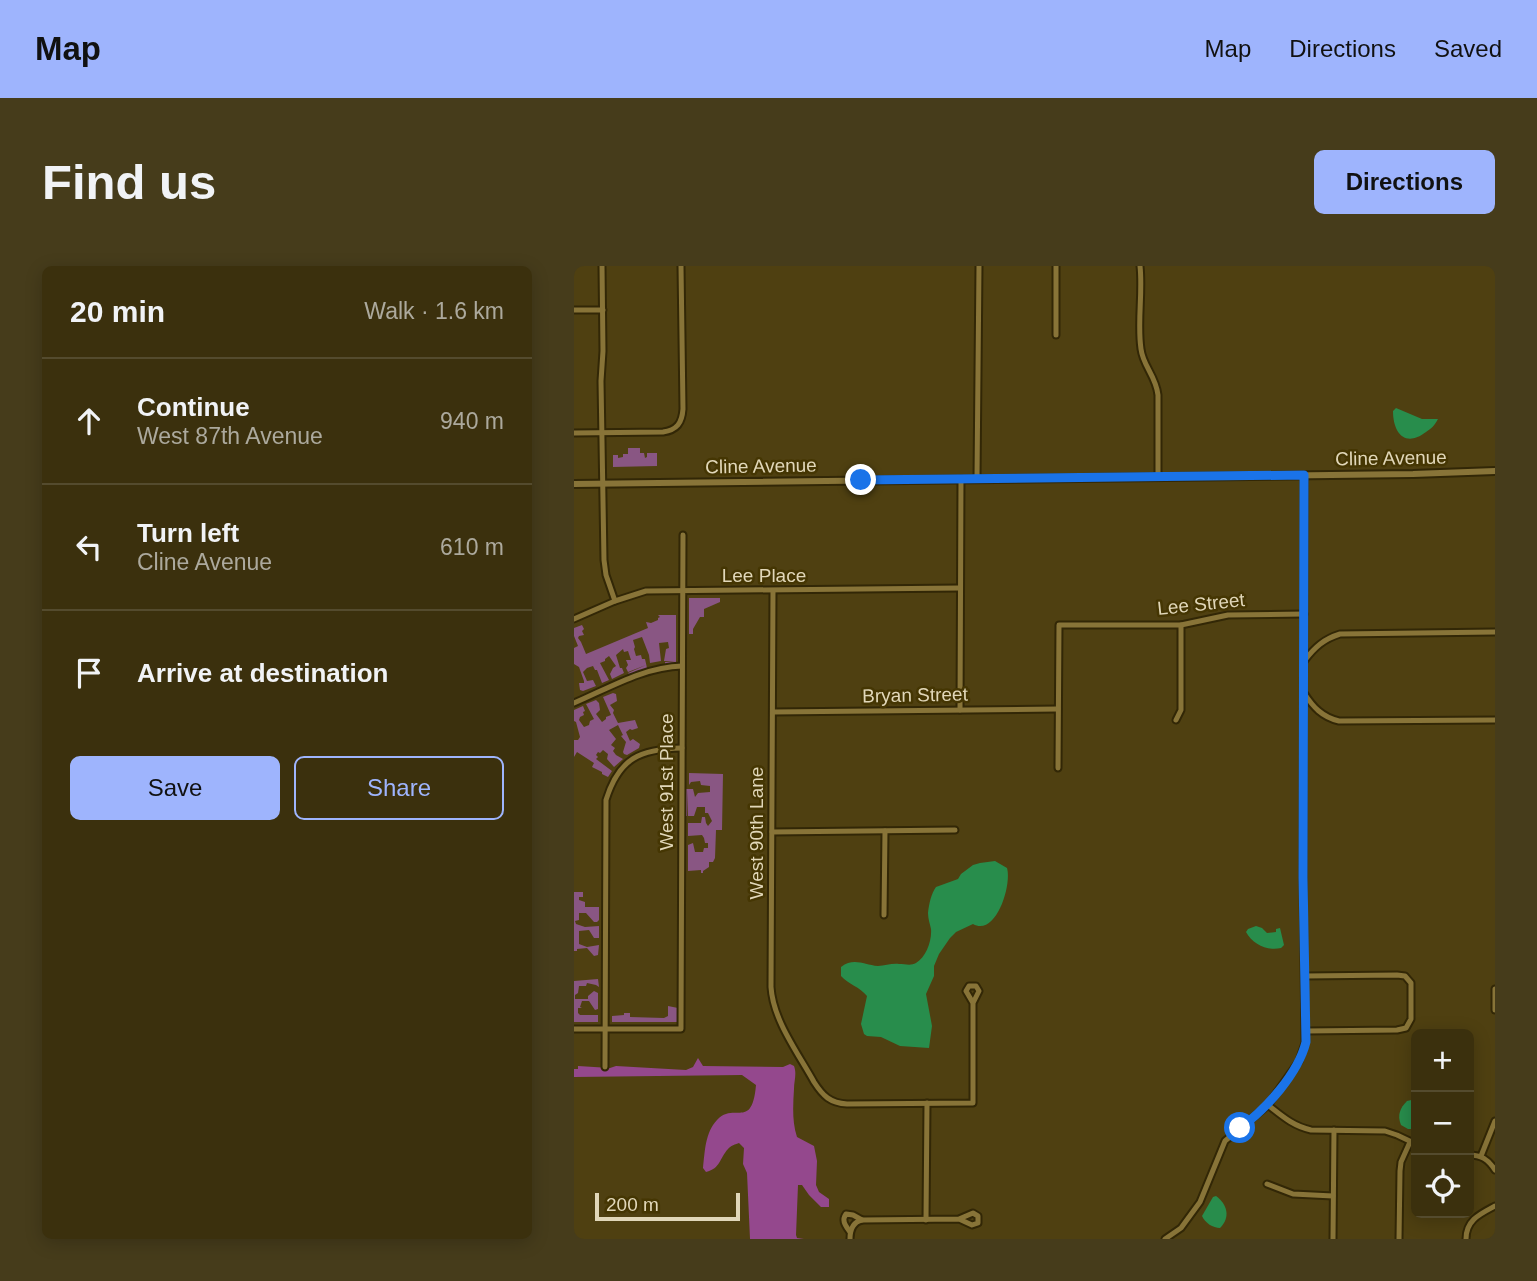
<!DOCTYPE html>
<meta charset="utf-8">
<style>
:root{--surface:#3b300d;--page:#463c1b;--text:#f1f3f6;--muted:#aca99d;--line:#544b2e;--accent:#9eb4fd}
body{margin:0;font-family:Arial,sans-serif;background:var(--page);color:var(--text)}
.controls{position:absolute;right:21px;bottom:21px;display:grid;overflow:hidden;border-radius:10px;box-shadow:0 4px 18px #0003}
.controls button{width:63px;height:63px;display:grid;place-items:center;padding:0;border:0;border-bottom:2px solid var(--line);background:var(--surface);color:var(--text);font:35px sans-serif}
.scale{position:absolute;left:21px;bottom:18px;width:145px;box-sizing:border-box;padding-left:7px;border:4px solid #e1d7b9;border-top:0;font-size:19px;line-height:24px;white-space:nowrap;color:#e1d7b9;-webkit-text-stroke:5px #453603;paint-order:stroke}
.stop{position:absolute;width:21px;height:21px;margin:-16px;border:5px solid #1a73e8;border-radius:50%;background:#fff}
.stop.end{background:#1a73e8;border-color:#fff;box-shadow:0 2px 7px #0008}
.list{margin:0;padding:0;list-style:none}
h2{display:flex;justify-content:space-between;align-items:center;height:91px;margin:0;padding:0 28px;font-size:30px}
h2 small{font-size:23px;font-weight:400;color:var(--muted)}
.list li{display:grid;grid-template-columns:46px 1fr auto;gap:21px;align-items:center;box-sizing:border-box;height:126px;padding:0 28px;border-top:2px solid var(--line)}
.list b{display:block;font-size:26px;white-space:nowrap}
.list p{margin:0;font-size:23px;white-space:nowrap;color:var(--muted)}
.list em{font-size:23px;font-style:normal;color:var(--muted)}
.actions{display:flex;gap:14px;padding:21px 28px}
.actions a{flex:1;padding:16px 0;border:2px solid var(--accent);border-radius:10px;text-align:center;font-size:24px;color:var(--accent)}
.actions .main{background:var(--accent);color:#111}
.icon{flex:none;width:38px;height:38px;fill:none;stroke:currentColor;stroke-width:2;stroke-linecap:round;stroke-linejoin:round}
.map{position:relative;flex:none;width:921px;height:973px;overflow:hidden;border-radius:10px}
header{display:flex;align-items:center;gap:42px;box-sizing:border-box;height:98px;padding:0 35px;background:var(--accent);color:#111}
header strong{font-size:33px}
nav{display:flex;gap:38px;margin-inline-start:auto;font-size:24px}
.intro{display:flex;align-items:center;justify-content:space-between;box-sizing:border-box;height:168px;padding:0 42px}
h1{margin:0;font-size:49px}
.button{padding:18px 32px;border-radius:10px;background:var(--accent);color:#111;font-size:24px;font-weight:700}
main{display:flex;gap:42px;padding:0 42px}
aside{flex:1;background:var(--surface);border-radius:10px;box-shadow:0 4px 18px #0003}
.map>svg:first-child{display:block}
.green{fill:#895683}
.forest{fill:#94488d}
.water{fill:#288d4c}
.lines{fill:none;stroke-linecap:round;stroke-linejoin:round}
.minor-casing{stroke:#322706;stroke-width:9}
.tertiary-casing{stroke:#322706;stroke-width:10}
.minor{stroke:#887438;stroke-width:5}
.tertiary{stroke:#887438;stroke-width:6}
.route{stroke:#1a73e8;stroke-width:9}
.labels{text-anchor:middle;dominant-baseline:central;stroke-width:5;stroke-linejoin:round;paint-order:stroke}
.street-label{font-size:19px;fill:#e1d7b9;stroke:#453603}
</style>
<header>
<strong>Map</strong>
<nav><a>Map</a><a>Directions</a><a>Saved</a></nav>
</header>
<div class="intro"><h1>Find us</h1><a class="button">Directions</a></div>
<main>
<aside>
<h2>20 min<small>Walk · 1.6 km</small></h2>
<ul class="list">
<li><svg class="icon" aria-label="ahead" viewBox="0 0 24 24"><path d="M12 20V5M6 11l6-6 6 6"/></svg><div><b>Continue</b><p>West 87th Avenue</p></div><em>940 m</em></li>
<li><svg class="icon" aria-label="left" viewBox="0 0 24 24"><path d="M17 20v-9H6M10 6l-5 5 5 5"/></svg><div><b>Turn left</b><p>Cline Avenue</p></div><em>610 m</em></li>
<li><svg class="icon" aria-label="arrive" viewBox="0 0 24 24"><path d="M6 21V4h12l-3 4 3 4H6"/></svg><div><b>Arrive at destination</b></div></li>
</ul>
<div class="actions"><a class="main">Save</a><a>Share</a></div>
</aside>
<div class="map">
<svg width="921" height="973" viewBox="0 0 921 973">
<rect width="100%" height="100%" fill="#4f4011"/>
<g class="green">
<path d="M54,182H66V187H70L71,192L73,191V187H83V200L39,201V189H44V192L49,191V188H54Z"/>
<path d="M115,332H146V336L130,343V351H126L119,363V368H115Z"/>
<path d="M84,349H102V397L91,398V396L101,395H90L92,383L95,382L94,376L85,377L87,395L76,397L75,389L68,371L59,374L61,381L60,383L62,390L67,389L68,393H71L73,402L56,409L54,407L72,399L54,406L52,402L54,399L52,394H57L54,385L50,386L49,383L42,389L46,402H48L50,407L38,413L36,408L39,402L42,400L35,390L31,393V395L26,397L35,414L28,417L23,404H21L19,400L13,402L9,406L13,415L19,414L22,420L9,425L6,424L5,417H10V415L5,401L0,398V382L4,380L0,370V362L8,359L10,363L8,365L10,369L5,370L4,372L7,376L12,388L74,362L72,356L77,357L84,354V352L86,351Z"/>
<path d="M39,427L42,428L43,435L36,439L40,444L39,447L44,457L61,454L64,462L58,464L56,463L52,466L56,475L59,473L66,478L65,482L53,489L50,488L49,486L52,476L47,470L49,469L44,459L35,464L42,473L37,479L41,482L39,485L42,489L49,493L40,501L33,493L34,488L29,484L26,487L24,486L22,489L24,491L22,493L38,505L34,511L28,508V506L18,501L20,497L3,486L0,491V474H4L6,471L2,456L0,455V444L9,440L11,445L9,446L10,449L6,451L5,454L10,461L15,459L16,455L20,453L12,438L22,434L25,437L26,444L22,448L28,456L32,453V451L37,449L29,431Z"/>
<path d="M115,507L149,508L148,564H142L141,592L139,596H135V601L129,605V607H127V604L114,605V579L119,577L121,586H129L130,582H134V577H131L130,572L128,569L114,570V557H127L128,551H131L132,557L134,560L138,555L134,547H131V541H123L120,550H114V524L113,550H111V523H119L121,531L124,527L136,526V520L127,519L126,515L117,516L115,519Z"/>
<path d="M0,626H9V631H5V634L11,636V641H25V654L23,656H20L12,647H5V654L1,655L2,658L11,661L25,660V672H20L15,664L5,665V678L13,681L25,679L24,689L20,690L13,682L3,683V685H0Z"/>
<path d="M24,713L25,721L22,719L13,717L12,720H5L4,727L1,729V733H14V730L20,725L24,727V743L21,744L15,735H8L6,741L8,742H4V747L6,749H24V756H0V715Z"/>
<path d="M94,740L104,742L103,756H38V750L50,749V747H56V751L90,752L94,750Z"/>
</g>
<path class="forest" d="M124,792L129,800L209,801L216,798L220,800C223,808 220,815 220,823C219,839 218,856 223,871L240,880L243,895L242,919L245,926L255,933V941H247L235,929L228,919H224L222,969L223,972L230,973H176L173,907L169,898L170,882L165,877C162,878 156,880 154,883C145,893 147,902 132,906L129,902C131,885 131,867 143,854C160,835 178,865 182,819L168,809L0,811V803H4V800L36,802L42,800L112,804L119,801Z"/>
<g class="water">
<path d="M822,142L848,153H864C860,160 858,162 852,166C831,182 819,167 819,145Z"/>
<path d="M421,595L433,602C438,619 422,671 399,658L382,666L376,672L365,688L360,700V710L352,728L358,760L355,782L326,780L307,771L293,770L290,768L287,758L293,730C286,721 274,718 267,710V701C280,691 290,699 304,700C311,700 318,697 325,698C331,698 337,700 342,697C352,691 358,675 357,663C356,658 354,653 354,647C355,638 357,628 362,621L384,613L387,608L399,599L406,597Z"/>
<path d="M682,660L688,662L693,667L702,666V663L706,662L710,679L707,682C694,685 679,679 672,666L674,663Z"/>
<path d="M842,833V863H834L827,859C823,849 826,842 833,835Z"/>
<path d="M642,930C653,938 657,951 646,962C639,962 631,957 628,950L639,931Z"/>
</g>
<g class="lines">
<g class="minor-casing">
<g id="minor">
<path d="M28,0L29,85L27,115L30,294L32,309L41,335"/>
<path d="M482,0V69"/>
<path d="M566,0C569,27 563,56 567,83C569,100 582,110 584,129V210"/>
<path d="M0,44H29"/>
<path d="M0,167L89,166C103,164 108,157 109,143L107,0"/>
<path d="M403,212L405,0"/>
<path d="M199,325L197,721C199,754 224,787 240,816C249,830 256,837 273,838L399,837V737L405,725L402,720H395L392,725L399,737"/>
<path d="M0,353L41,335L72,325L386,322"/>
<path d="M731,394C741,381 750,373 766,368L921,366"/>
<path d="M730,427C739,441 748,451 765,455L921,454"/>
<path d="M0,437C35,422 70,401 108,400"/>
<path d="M386,444L387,213"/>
<path d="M199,446L484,443"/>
<path d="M602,454L607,444V359"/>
<path d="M484,502L485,359H607L654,349L730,348"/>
<path d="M198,566L381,564"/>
<path d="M310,649L311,565"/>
<path d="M731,710L823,709L831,710L837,717V753L832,762L823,764L732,765"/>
<path d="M921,723V744"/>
<path d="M0,763H107L109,269"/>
<path d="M31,801L32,534C45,492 66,483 108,482"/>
<path d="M694,839C708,850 719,860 737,864L811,865L823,869L842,878"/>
<path d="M895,889C907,889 914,893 921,904"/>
<path d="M907,890L921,855"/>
<path d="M693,918L719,928L759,930"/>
<path d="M352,954L353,837"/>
<path d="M276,966C272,960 267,955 272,948L279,949L288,954"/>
<path d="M276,973C276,964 279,956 288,954L385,953L398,959L404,957V950L399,947L385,953"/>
<path d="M591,973L607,962L626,936L651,875L694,839L725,795L731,777L729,612L730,209"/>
<path d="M759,973L760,864"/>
<path d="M825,973L826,905L827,896L836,876"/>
<path d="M892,973C892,954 906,948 921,940"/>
</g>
</g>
<g class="tertiary-casing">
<path id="tertiary" d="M0,218L839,208L921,205"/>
</g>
<use href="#minor" class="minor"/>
<use href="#tertiary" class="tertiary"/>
</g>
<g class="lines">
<path class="route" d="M287,214L730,209L729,612L732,776C724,808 692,843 666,862"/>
</g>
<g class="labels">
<g class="street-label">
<text transform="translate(817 192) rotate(-1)">Cline Avenue</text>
<text transform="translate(187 200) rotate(-1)">Cline Avenue</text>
<text x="190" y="309">Lee Place</text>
<text transform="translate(627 338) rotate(-6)">Lee Street</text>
<text transform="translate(341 429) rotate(-1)">Bryan Street</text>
<text transform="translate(92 516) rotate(-90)">West 91st Place</text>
<text transform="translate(182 567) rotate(-90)">West 90th Lane</text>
</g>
</g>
</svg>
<div class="controls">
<button>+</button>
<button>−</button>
<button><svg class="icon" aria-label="locate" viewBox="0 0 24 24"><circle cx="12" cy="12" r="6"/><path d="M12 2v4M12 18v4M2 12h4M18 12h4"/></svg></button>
</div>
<div class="scale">200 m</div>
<div class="stop" style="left:666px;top:862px"></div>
<div class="stop end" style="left:287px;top:214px"></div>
</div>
</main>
